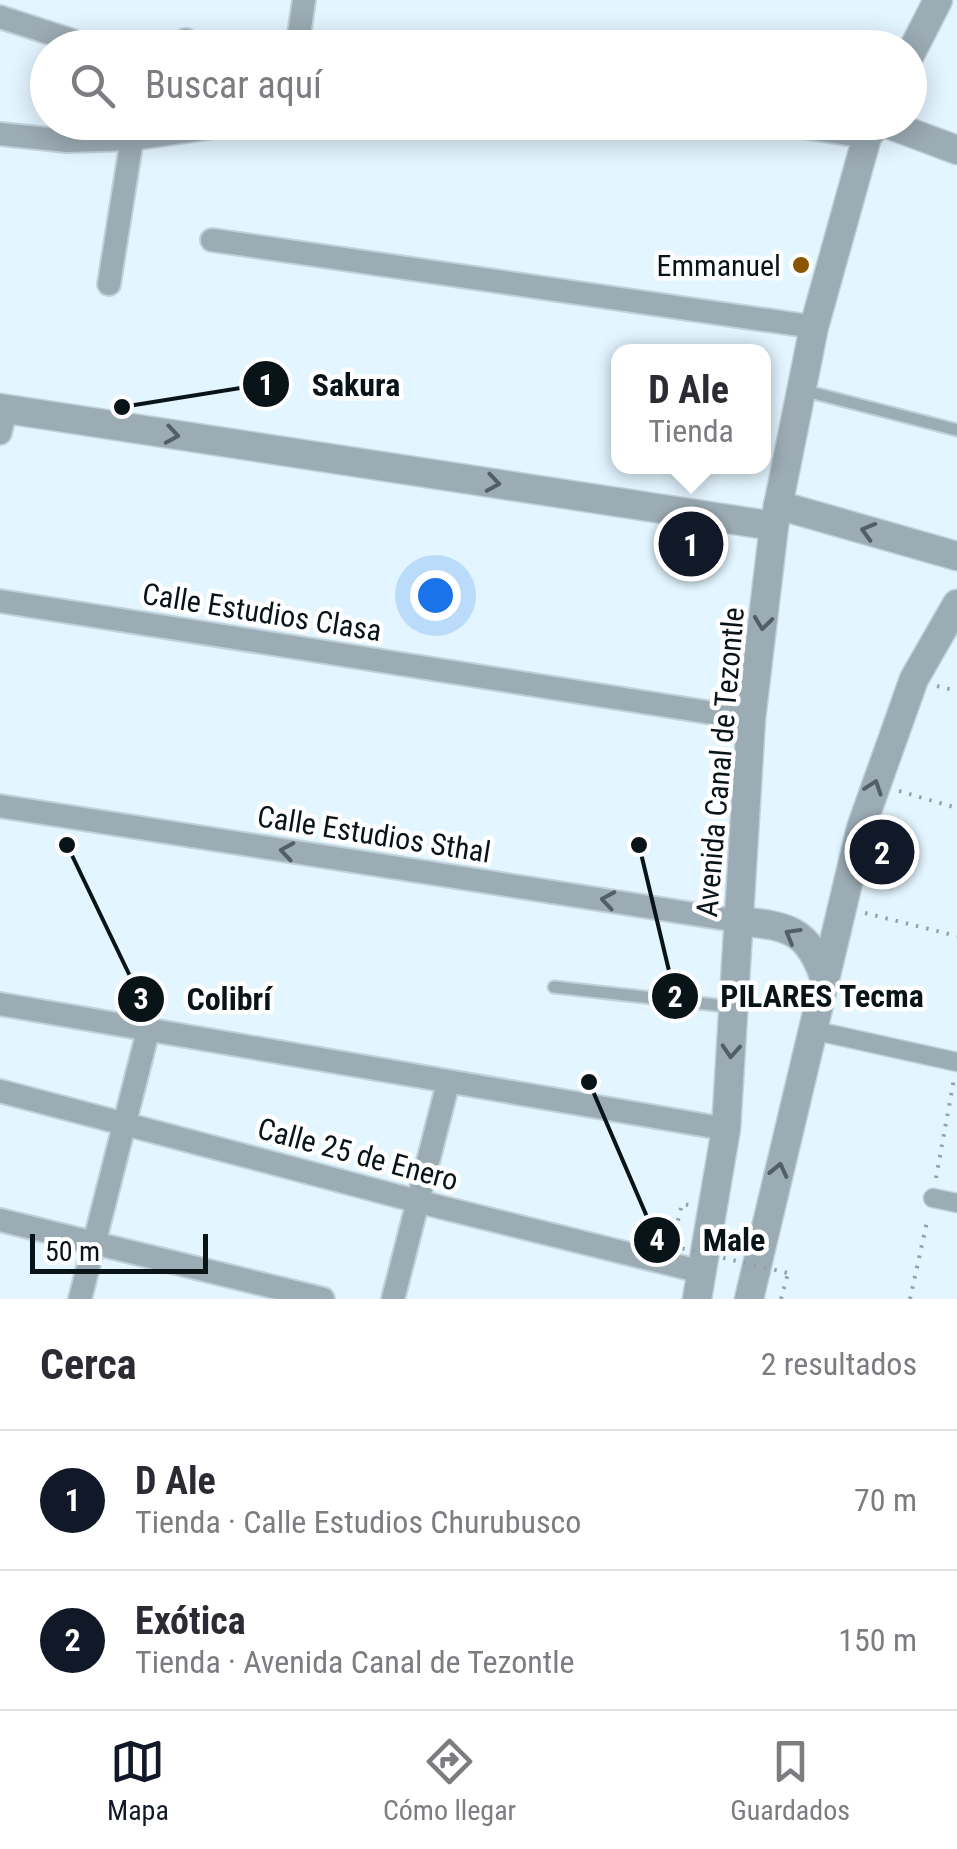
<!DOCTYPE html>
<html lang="es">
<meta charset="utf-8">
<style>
:root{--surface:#fff;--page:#f2f2f3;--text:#2b2b33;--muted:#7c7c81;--line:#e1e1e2;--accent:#111827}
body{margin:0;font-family:"Roboto Condensed",sans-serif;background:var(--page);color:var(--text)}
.scale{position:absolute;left:30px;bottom:25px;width:178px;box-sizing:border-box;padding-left:10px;border:5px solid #091419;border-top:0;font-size:28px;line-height:35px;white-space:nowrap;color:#091419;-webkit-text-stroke:8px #fff;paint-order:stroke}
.you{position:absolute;left:435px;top:595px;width:35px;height:35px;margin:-25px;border:8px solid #fff;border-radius:50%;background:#1a73e8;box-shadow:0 0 0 15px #1a73e833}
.badge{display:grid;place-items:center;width:65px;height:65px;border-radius:50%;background:var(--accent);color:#fff;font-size:32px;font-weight:700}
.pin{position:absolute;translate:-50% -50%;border:5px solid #fff;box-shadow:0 2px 10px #0006}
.popup{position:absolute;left:611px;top:344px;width:160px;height:130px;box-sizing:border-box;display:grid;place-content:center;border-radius:20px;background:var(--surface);filter:drop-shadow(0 2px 8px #0005);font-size:32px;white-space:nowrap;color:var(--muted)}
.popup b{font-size:38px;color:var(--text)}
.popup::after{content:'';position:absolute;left:50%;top:100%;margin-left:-20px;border:20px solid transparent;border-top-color:var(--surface)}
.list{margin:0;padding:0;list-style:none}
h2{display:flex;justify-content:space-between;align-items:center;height:130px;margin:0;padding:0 40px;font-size:42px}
h2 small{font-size:32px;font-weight:400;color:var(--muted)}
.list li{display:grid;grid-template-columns:65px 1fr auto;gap:30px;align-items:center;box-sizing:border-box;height:140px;padding:0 40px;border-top:2px solid var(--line)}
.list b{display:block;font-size:38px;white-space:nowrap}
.list p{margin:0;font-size:32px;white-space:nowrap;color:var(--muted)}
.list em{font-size:32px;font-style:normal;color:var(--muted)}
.icon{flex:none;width:55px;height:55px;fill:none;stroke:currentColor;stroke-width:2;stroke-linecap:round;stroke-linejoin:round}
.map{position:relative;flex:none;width:957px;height:1299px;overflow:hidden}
.search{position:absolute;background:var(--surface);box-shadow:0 5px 25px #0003;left:30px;right:30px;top:30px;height:110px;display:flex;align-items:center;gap:25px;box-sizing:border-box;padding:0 35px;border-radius:55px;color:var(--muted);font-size:38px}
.sheet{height:410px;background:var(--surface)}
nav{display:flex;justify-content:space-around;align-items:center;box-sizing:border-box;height:140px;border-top:2px solid var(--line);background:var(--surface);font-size:28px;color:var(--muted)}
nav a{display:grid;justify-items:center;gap:5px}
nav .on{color:var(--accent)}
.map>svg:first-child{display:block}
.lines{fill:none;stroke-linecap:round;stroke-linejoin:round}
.service-casing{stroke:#c0d1da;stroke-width:15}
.pedestrian-casing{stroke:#c0d1da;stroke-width:21}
.minor-casing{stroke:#c0d1da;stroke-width:26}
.tertiary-casing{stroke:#c0d1da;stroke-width:31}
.path{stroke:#94a3ab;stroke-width:4;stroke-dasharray:2.5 8;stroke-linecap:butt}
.service{stroke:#9cacb4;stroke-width:11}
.pedestrian{stroke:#9cacb4;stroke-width:18}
.minor{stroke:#9cacb4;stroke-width:22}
.tertiary{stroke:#9cacb4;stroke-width:28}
.path-bridge{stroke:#94a3ab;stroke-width:4;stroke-dasharray:2.5 8;stroke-linecap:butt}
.oneway{stroke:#526066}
.poi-dot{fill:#895501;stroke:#fff;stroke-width:4}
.labels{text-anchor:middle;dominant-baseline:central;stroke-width:9;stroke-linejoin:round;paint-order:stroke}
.poi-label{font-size:30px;fill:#091419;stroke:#fff;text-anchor:end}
.street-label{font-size:30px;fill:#091419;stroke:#fff}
.leader{fill:none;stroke:#091419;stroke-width:4}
.callout-dot{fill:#091419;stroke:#fff;stroke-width:4}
.mark-label{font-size:30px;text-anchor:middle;font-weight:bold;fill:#fff}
.callout-label{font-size:32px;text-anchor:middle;font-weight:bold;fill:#091419;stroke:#fff;stroke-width:9;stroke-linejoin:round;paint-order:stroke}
</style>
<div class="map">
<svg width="957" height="1299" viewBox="0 0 957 1299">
<rect width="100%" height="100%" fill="#e3f5ff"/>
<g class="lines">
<g class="service-casing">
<g id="service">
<path d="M802,390L957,430"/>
<path d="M554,987L734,1007"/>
</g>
</g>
<g class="pedestrian-casing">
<g id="pedestrian">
<path d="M812,1030L957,1062"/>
<path d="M933,1198L957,1203"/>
</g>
</g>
<g class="minor-casing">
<g id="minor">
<path d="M0,17L71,40"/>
<path d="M184,48L186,40"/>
<path d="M297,48L304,0"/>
<path d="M769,122L867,137"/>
<path d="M0,134L67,141L132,139L250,122"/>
<path d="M212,240L814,327"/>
<path d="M109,284L132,139"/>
<path d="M0,433L6,410"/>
<path d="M0,601L751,719"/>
<path d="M0,806L739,921"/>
<path d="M0,1004L726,1129"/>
<path d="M0,1091L420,1202L702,1272"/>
<path d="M0,1220L323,1299"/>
<path d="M80,1299L148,1031"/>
<path d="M393,1299L448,1083"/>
</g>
</g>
<g class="tertiary-casing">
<g id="tertiary">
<path d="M910,55L938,0"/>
<path d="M882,122L957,150"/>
<path d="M0,408L774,526"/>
<path d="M778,505L957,556"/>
<path d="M739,921C787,926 808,929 824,977"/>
<path d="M697,1299L726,1129L751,719L774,526L814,327L867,137L878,122"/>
<path d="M749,1299L861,828L914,679L957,604"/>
</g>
</g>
<g class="path">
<path d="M937,686L957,691"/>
<path d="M899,791L957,808"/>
<path d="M865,913L957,936"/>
<path d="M936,1178L954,1079"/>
<path d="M673,1241L682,1204L689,1205"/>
<path d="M781,1299L788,1273"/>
<path d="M910,1299L928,1217"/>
</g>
<use href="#service" class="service"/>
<use href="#pedestrian" class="pedestrian"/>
<use href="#minor" class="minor"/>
<use href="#tertiary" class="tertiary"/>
<path class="path-bridge" d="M672,1246L788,1273"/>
</g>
<defs><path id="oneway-chevron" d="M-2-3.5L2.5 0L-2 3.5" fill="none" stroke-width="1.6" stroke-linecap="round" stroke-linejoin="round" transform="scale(2.5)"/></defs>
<g class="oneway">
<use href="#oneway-chevron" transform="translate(172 435) rotate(9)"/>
<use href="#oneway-chevron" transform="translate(493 483) rotate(9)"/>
<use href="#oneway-chevron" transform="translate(868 531) rotate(-164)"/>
<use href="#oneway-chevron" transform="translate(763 623) rotate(97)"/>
<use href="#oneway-chevron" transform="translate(874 787) rotate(-71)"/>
<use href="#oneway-chevron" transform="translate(287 851) rotate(-171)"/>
<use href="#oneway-chevron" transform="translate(608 900) rotate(-171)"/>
<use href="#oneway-chevron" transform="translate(792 935) rotate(-150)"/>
<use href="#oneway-chevron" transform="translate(731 1051) rotate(94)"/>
<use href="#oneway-chevron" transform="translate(779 1170) rotate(-77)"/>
</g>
<circle class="poi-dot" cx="801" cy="265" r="10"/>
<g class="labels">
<g class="poi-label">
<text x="781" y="265">Emmanuel</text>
</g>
<g class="street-label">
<text transform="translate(262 612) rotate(9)">Calle Estudios Clasa</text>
<text transform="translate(720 762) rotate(-85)">Avenida Canal de Tezontle</text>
<text transform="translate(374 834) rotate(9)">Calle Estudios Sthal</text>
<text transform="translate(358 1154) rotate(15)">Calle 25 de Enero</text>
</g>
</g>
<path class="leader" d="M122 407L266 384M639 845L675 996M67 845L141 999M589 1082L657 1240"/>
<g class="callout-dot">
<circle cx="122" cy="407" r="10"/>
<circle cx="639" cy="845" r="10"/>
<circle cx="67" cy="845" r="10"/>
<circle cx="589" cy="1082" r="10"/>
<circle cx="266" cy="384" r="25"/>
<circle cx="675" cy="996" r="25"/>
<circle cx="141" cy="999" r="25"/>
<circle cx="657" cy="1240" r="25"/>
</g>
<g class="mark-label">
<text x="266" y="395">1</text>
<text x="675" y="1007">2</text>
<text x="141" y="1009">3</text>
<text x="657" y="1250">4</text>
</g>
<g class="callout-label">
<text x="356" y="396">Sakura</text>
<text x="822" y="1007">PILARES Tecma</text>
<text x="229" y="1010">Colibrí</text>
<text x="734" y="1251">Male</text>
</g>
</svg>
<div class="scale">50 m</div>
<div class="you"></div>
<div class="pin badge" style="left:691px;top:544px">1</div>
<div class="popup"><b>D Ale</b>Tienda</div>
<div class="pin badge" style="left:882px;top:852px">2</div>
<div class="search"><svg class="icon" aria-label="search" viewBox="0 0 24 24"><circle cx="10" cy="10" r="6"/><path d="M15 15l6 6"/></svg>Buscar aquí</div>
</div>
<section class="sheet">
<h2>Cerca<small>2 resultados</small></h2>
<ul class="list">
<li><span class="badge">1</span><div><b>D Ale</b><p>Tienda · Calle Estudios Churubusco</p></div><em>70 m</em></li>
<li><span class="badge">2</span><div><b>Exótica</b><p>Tienda · Avenida Canal de Tezontle</p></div><em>150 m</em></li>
</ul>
</section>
<nav>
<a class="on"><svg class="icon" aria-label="map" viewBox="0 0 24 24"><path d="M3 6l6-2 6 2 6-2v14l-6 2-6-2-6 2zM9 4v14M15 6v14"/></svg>Mapa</a>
<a><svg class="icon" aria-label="directions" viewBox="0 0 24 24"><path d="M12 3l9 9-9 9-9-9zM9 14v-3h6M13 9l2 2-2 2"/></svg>Cómo llegar</a>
<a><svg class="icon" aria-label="saved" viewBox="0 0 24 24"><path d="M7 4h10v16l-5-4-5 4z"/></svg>Guardados</a>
</nav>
